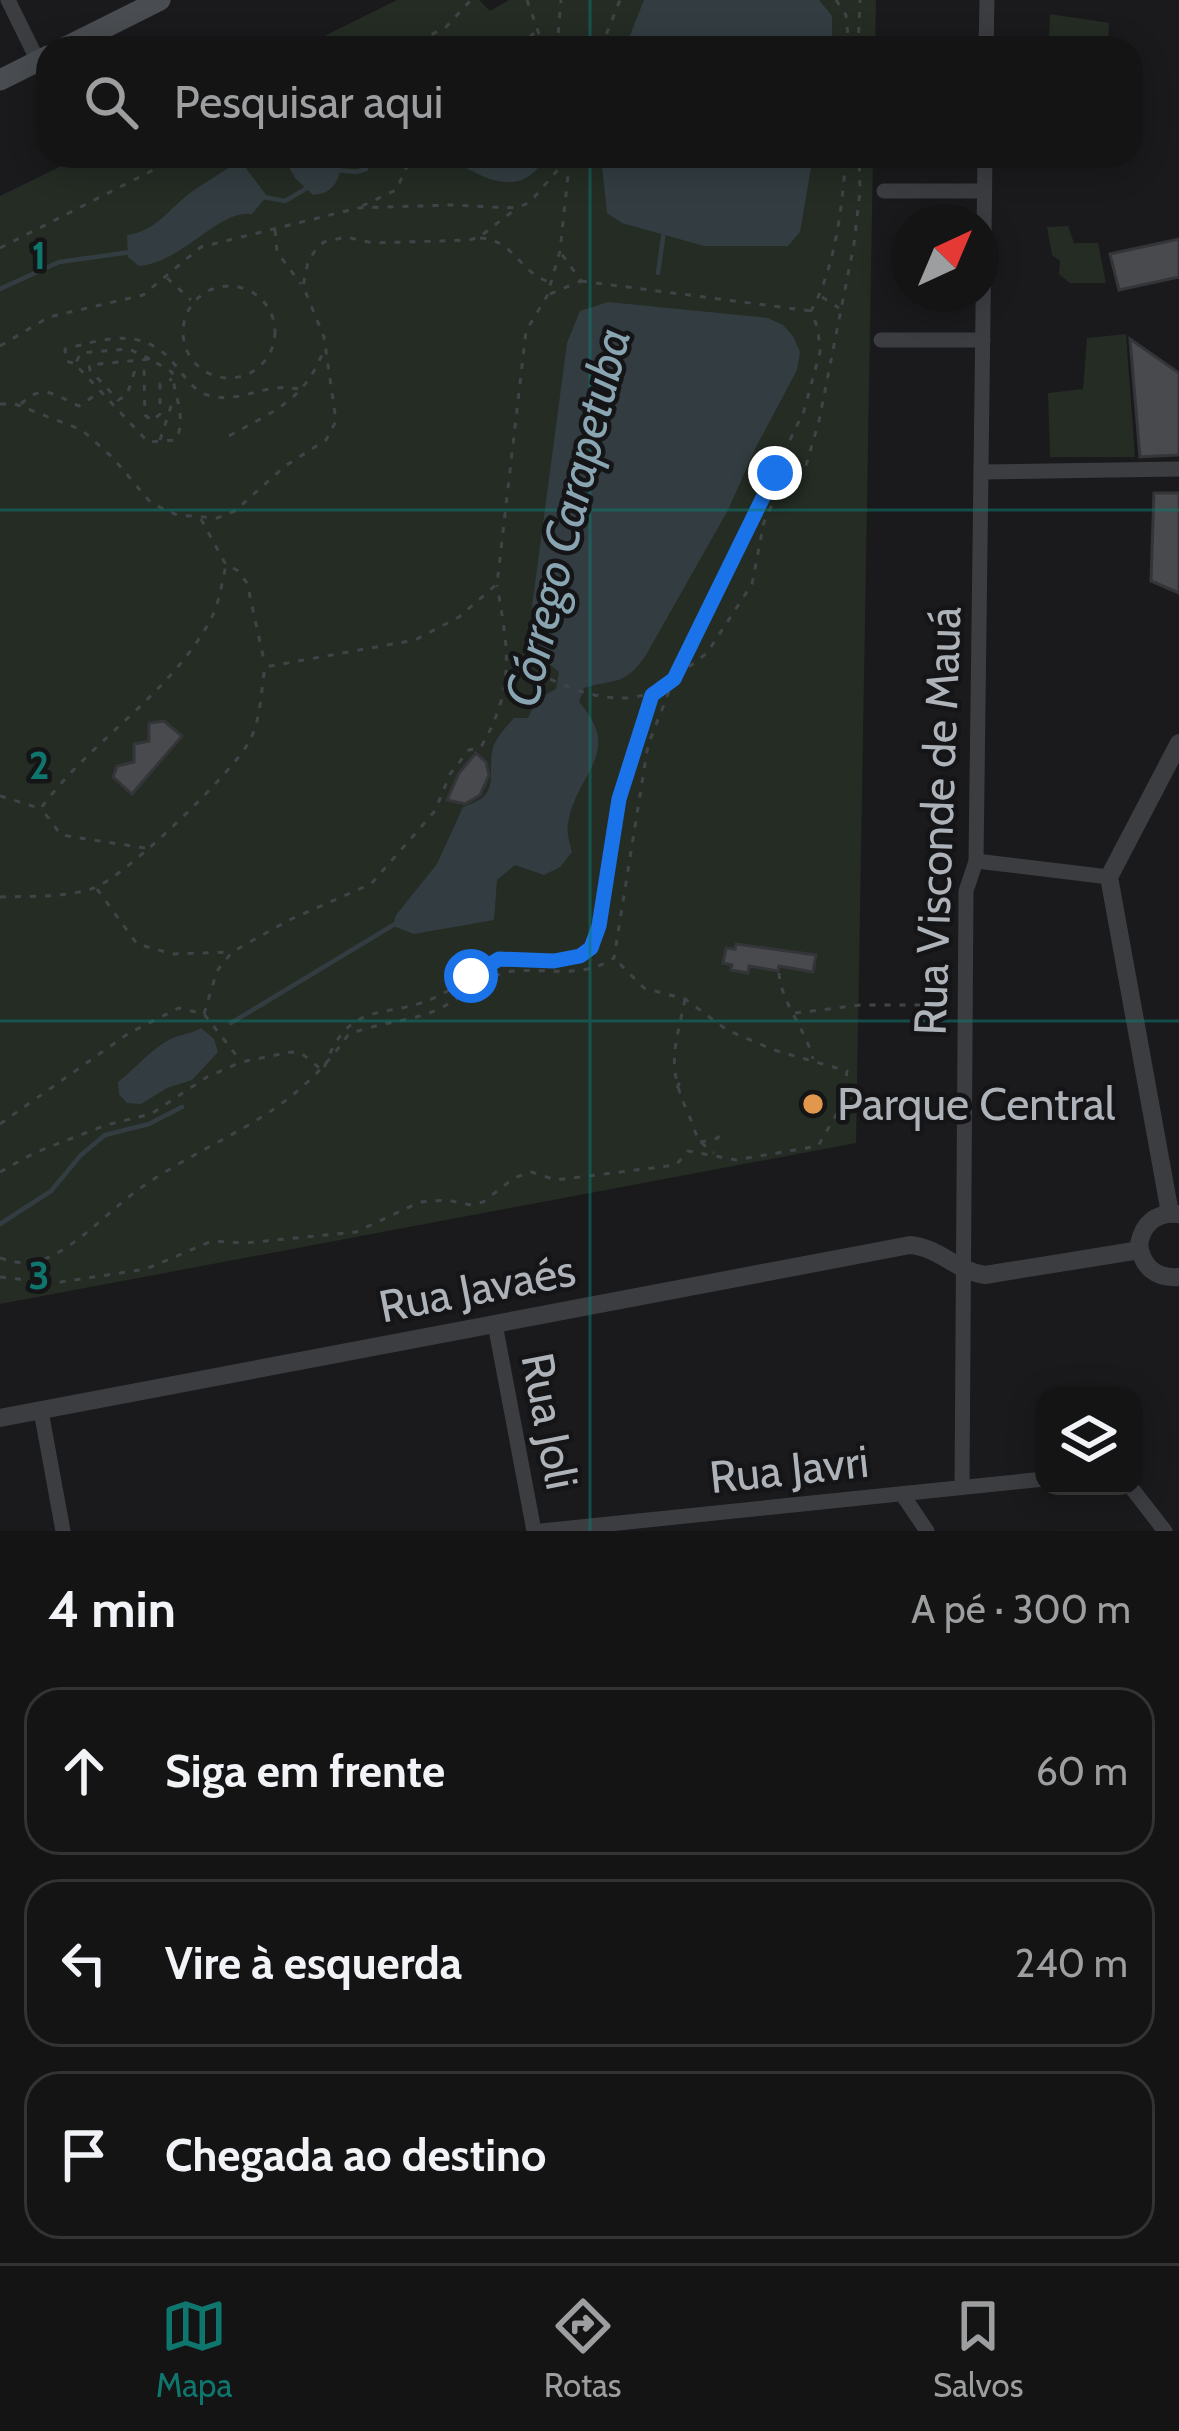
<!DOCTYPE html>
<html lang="pt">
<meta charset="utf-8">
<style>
:root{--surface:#141415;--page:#1d1d1e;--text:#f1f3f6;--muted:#9d9ea0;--line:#333334;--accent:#0f766e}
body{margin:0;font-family:Cabin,sans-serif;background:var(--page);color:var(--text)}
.controls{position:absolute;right:36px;bottom:36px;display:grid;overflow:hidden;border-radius:24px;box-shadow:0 6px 30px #0003}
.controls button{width:108px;height:108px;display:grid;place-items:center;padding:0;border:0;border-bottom:3px solid var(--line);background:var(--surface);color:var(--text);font:60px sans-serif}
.compass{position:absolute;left:891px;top:204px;width:108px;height:108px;border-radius:50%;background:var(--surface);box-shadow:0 6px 30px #0003;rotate:44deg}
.stop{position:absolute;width:36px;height:36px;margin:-27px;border:9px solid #1a73e8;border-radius:50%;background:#fff}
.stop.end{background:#1a73e8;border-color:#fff;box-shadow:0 3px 12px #0008}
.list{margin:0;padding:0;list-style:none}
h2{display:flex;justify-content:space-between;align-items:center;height:156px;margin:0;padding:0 48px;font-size:51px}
h2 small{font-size:39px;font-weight:400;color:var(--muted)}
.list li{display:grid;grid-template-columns:78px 1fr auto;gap:36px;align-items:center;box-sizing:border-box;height:168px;margin:0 24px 24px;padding:0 24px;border:3px solid var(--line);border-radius:36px}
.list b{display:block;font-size:45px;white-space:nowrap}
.list em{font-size:39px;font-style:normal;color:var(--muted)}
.icon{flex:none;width:66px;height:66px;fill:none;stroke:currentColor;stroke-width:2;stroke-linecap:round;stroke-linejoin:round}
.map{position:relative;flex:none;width:1179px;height:1531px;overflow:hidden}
.search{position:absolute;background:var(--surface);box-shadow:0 6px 30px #0003;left:36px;right:36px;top:36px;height:132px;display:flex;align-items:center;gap:30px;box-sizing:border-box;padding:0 42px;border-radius:36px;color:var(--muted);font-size:45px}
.sheet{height:732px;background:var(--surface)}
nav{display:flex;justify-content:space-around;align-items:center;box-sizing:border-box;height:168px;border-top:3px solid var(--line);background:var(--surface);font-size:33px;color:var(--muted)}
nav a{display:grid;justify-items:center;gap:6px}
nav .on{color:var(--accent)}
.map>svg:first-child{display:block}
.green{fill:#242c24}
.water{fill:#333d41}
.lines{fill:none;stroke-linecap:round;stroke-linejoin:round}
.stream{stroke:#333d41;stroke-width:4.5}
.building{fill:#494a4e;stroke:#343538;stroke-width:3}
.path{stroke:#414447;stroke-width:3;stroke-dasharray:6 9;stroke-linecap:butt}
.minor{stroke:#3b3d41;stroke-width:15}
.tertiary{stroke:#3b3d41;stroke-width:18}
.secondary{stroke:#494c50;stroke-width:21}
.route{stroke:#1a73e8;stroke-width:15}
.grid{fill:none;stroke:#0f766e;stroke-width:3;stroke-opacity:0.55}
.poi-dot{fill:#e2984c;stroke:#151517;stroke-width:4.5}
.labels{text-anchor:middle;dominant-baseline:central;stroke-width:9;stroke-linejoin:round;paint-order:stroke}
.street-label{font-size:45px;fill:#aeb3ba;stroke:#151517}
.poi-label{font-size:45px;fill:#aeb3ba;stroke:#151517;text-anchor:start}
.water-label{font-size:48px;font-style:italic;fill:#88a5b1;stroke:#151517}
.grid-label{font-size:39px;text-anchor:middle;font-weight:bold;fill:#0f766e;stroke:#151517;stroke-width:9;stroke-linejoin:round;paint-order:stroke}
</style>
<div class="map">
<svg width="1179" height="1531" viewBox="0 0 1179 1531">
<rect width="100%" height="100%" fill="#1a1a1c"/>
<g class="green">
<path d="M397,0H479L490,11L509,0H876L875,48H300Z"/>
<path d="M1050,14L1109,23L1108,48H1071L1069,41L1049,37Z"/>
<path d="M82,156H873L856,1143L0,1304V196Z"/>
<path d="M1068,226L1074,243H1098L1106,283H1070L1059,274L1060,261L1052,255L1047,227Z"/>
<path d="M1126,334L1135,457H1050L1048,393L1083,389L1087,338Z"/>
</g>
<g class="water">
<path d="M644,0H819L832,16V48H625Z"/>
<path d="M283,156H341C342,176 335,194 313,195L295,178Z"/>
<path d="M445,156H499L505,161L516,156H546C520,204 479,175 445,156Z"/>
<path d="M601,156H813L800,232L788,246H704L622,223L607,213Z"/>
<path d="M235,164L245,167L267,196L252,214C217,210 184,262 139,266L128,257L127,235C153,232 165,214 185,197C197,187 221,173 235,164Z"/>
<path d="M608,302L768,318L783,325L793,336L800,352L797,370L756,447L728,510L646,655C624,687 616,678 584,688L579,702C625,754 575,773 568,824C566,832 570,844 572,852L560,867L544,875L515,865L497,880L494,920L414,934L393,926L396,915L437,864L463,807C500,795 488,781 492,752C494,739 506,727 514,718H528L537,699L556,689L559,672L538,654V627L532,607L567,343L580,311Z"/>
<path d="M201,1028L214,1039L218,1052L192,1080L167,1088L141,1104L127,1103L119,1094L118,1082C134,1070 154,1046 173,1038C182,1034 191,1034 201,1028Z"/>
</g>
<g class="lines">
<g class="stream">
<path d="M431,160L448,156"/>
<path d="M337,170L356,172L366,169"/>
<path d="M263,197L285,201L307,188"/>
<path d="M658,273L664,231"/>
<path d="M0,289L59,262L131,252"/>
<path d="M231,1023L395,924"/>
<path d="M0,1224L51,1191L81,1155L105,1135L149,1124L182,1107"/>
</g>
</g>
<g class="building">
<path d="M1179,239V277L1119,290L1110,254Z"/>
<path d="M1130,339L1179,373V455L1140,457Z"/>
<path d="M1154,493H1179V593L1151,581Z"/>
<path d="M164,721L182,736L132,794L113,777L117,766L134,762V744L149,741V723Z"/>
<path d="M476,753L486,762L489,775L480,795L465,804L447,800L459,773Z"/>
<path d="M736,944L816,955L813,972L779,966L778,971L749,966L748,973L731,970L732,965L723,963L726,948L735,949Z"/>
</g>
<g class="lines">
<g class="path">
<path d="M527,0L544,48"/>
<path d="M836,0L846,15L849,48"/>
<path d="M405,48L446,27L471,0"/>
<path d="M519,48L535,32"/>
<path d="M557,48L561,0"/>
<path d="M601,48L620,0"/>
<path d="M858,48L860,0"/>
<path d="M362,206L396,190L412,156"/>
<path d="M275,230L277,252L301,284"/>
<path d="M480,238C514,240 518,271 549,282"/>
<path d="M0,248L181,156"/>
<path d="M167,278L191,300"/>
<path d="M581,281L811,311"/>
<circle cx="229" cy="332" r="46"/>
<path d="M550,294L581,281L561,253"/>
<path d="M822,297L839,308"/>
<path d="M0,346L49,317L143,295L201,247L358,208L451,205L517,208L530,202L569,157"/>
<path d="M150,359L129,349L81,353L75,364L148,442L175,440C188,421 174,395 172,372L150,359L89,365L90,370L118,400L127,395L135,370L144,371L145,415L152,421L160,414V384L172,379"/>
<path d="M73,363L66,361L65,349C107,338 145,326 176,366C186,378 194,392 211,396C242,404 268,380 303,390"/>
<path d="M0,404H15L82,430L113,458L151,503L177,515L217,518L235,511L285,466L326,440L336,421L324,337L303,286L308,262L316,249L324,242L346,237L373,243L468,240L478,238L517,208"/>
<path d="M21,404C42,382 57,396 79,406L100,392"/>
<path d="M229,436C272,412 304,401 323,352"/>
<path d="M160,440L174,397"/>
<path d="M201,519L226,565L237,570L247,583L265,665"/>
<path d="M510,659C559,684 619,719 670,682"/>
<path d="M677,676L707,653L752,584L764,522L775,498L805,469L819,421L854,244L860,191L859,156"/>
<path d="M0,796L39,808"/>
<path d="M145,848L61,835L41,808C91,740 170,695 211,619C219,604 222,582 226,565"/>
<path d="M97,889L137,944L173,954L232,952"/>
<path d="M0,897C30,896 65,898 94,888C125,877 235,771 250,740C261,719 261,690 265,667L415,640L459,617L497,584L526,331L547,296L560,251L570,156"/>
<path d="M779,973C781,1003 806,1029 813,1059"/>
<path d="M685,999C675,1049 666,1065 688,1113C697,1134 694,1139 714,1153"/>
<path d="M795,1013L861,1005H949"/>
<path d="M204,1014L217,971L232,952L289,920L371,884L435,811L450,774L469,750L481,747C516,687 508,649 497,585"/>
<path d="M677,1088L682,1077"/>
<path d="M0,1124L129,1033L179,1008L204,1014L240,1060"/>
<path d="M700,1142L718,1138L721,1127"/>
<path d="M0,1172L34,1153L106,1125L151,1114L207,1077L241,1062L291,1052L301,1053L323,1071C350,992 388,1024 444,993C461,984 479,965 498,959C525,952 565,973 587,951C600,938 600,916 603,899C612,829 630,762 652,695"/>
<path d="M0,1258C16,1263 29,1265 45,1259C82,1243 109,1210 142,1187C222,1132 288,1121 348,1035C377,1022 411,1022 439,1009C463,997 486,974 514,971C548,968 582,979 614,958L648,745L674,679L804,411L820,352L818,329L811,311C836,266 842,207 846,156"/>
<path d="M0,1277L54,1283L81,1279L146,1269L212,1241L245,1243L356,1232L420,1202L447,1200L471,1205L483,1202L514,1178L531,1172L556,1180L676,1165L688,1151L736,1160L818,1146L843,1103L847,1071L774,1050L727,1030L685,999L644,988L616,960"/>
</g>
<g class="minor">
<path d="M8,0L38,61"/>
<path d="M884,47L986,48L987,0"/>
<path d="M884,191H984"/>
<path d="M881,340H983"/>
<path d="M981,472L1179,469"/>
<path d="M976,861L1109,877"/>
<path d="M495,1324L534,1531"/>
<path d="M41,1411L63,1531"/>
<path d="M1130,1486L1165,1531"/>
<path d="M962,1487L966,891L976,861L985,156"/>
<path d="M902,1494L927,1531"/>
<path d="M541,1531L1044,1479"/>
</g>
<g class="tertiary">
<path d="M1170,1213L1109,877L1179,743"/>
<path d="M1178,1214C1157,1212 1143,1223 1139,1244C1142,1267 1156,1279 1179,1277"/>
<path d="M0,1418L910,1245C938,1247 958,1272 985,1275L1140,1250"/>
</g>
<g class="secondary">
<path d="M64,48L160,0"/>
<path d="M0,80L48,56"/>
</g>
</g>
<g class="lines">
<path class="route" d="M471,976L499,959L554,961L580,956L591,948L599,926L619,799L652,695L674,679L775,473"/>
</g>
<path class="grid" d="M590,0V48M590,156V1531M0,510H1179M0,1021H1179"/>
<circle class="poi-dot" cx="813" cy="1104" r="12"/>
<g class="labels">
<g class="street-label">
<text transform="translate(937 821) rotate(-88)">Rua Visconde de Mauá</text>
<text transform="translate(477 1288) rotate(-11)">Rua Javaés</text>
<text transform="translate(550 1421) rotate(79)">Rua Joli</text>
<text transform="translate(789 1469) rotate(-6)">Rua Javri</text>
</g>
<g class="poi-label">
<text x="837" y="1104">Parque Central</text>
</g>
<g class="water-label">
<text transform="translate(567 517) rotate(-76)">Córrego Carapetuba</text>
</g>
</g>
<g class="grid-label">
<text x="39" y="269">1</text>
<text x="39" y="779">2</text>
<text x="39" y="1289">3</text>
</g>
</svg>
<div class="controls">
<button><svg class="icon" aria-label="layers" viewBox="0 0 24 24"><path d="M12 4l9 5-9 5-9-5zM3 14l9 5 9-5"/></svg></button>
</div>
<svg class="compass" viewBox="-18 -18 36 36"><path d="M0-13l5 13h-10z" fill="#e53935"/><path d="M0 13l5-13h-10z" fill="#9d9ea0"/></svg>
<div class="stop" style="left:471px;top:976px"></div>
<div class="stop end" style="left:775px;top:473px"></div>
<div class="search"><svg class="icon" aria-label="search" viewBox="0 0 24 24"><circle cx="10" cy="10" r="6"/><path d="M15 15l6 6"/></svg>Pesquisar aqui</div>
</div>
<section class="sheet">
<h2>4 min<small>A pé · 300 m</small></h2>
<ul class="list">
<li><svg class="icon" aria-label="ahead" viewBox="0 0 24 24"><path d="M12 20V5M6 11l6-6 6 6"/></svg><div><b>Siga em frente</b></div><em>60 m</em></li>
<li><svg class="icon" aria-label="left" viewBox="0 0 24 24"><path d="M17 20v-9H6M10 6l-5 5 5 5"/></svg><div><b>Vire à esquerda</b></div><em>240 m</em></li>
<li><svg class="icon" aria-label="arrive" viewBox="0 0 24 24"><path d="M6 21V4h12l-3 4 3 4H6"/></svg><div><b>Chegada ao destino</b></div></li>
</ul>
</section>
<nav>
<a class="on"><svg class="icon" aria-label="map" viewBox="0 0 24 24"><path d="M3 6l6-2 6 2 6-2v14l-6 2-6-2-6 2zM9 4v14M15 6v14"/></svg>Mapa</a>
<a><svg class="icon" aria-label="directions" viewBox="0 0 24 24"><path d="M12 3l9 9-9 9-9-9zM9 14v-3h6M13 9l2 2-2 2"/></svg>Rotas</a>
<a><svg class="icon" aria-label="saved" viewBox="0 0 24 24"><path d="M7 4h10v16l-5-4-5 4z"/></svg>Salvos</a>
</nav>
